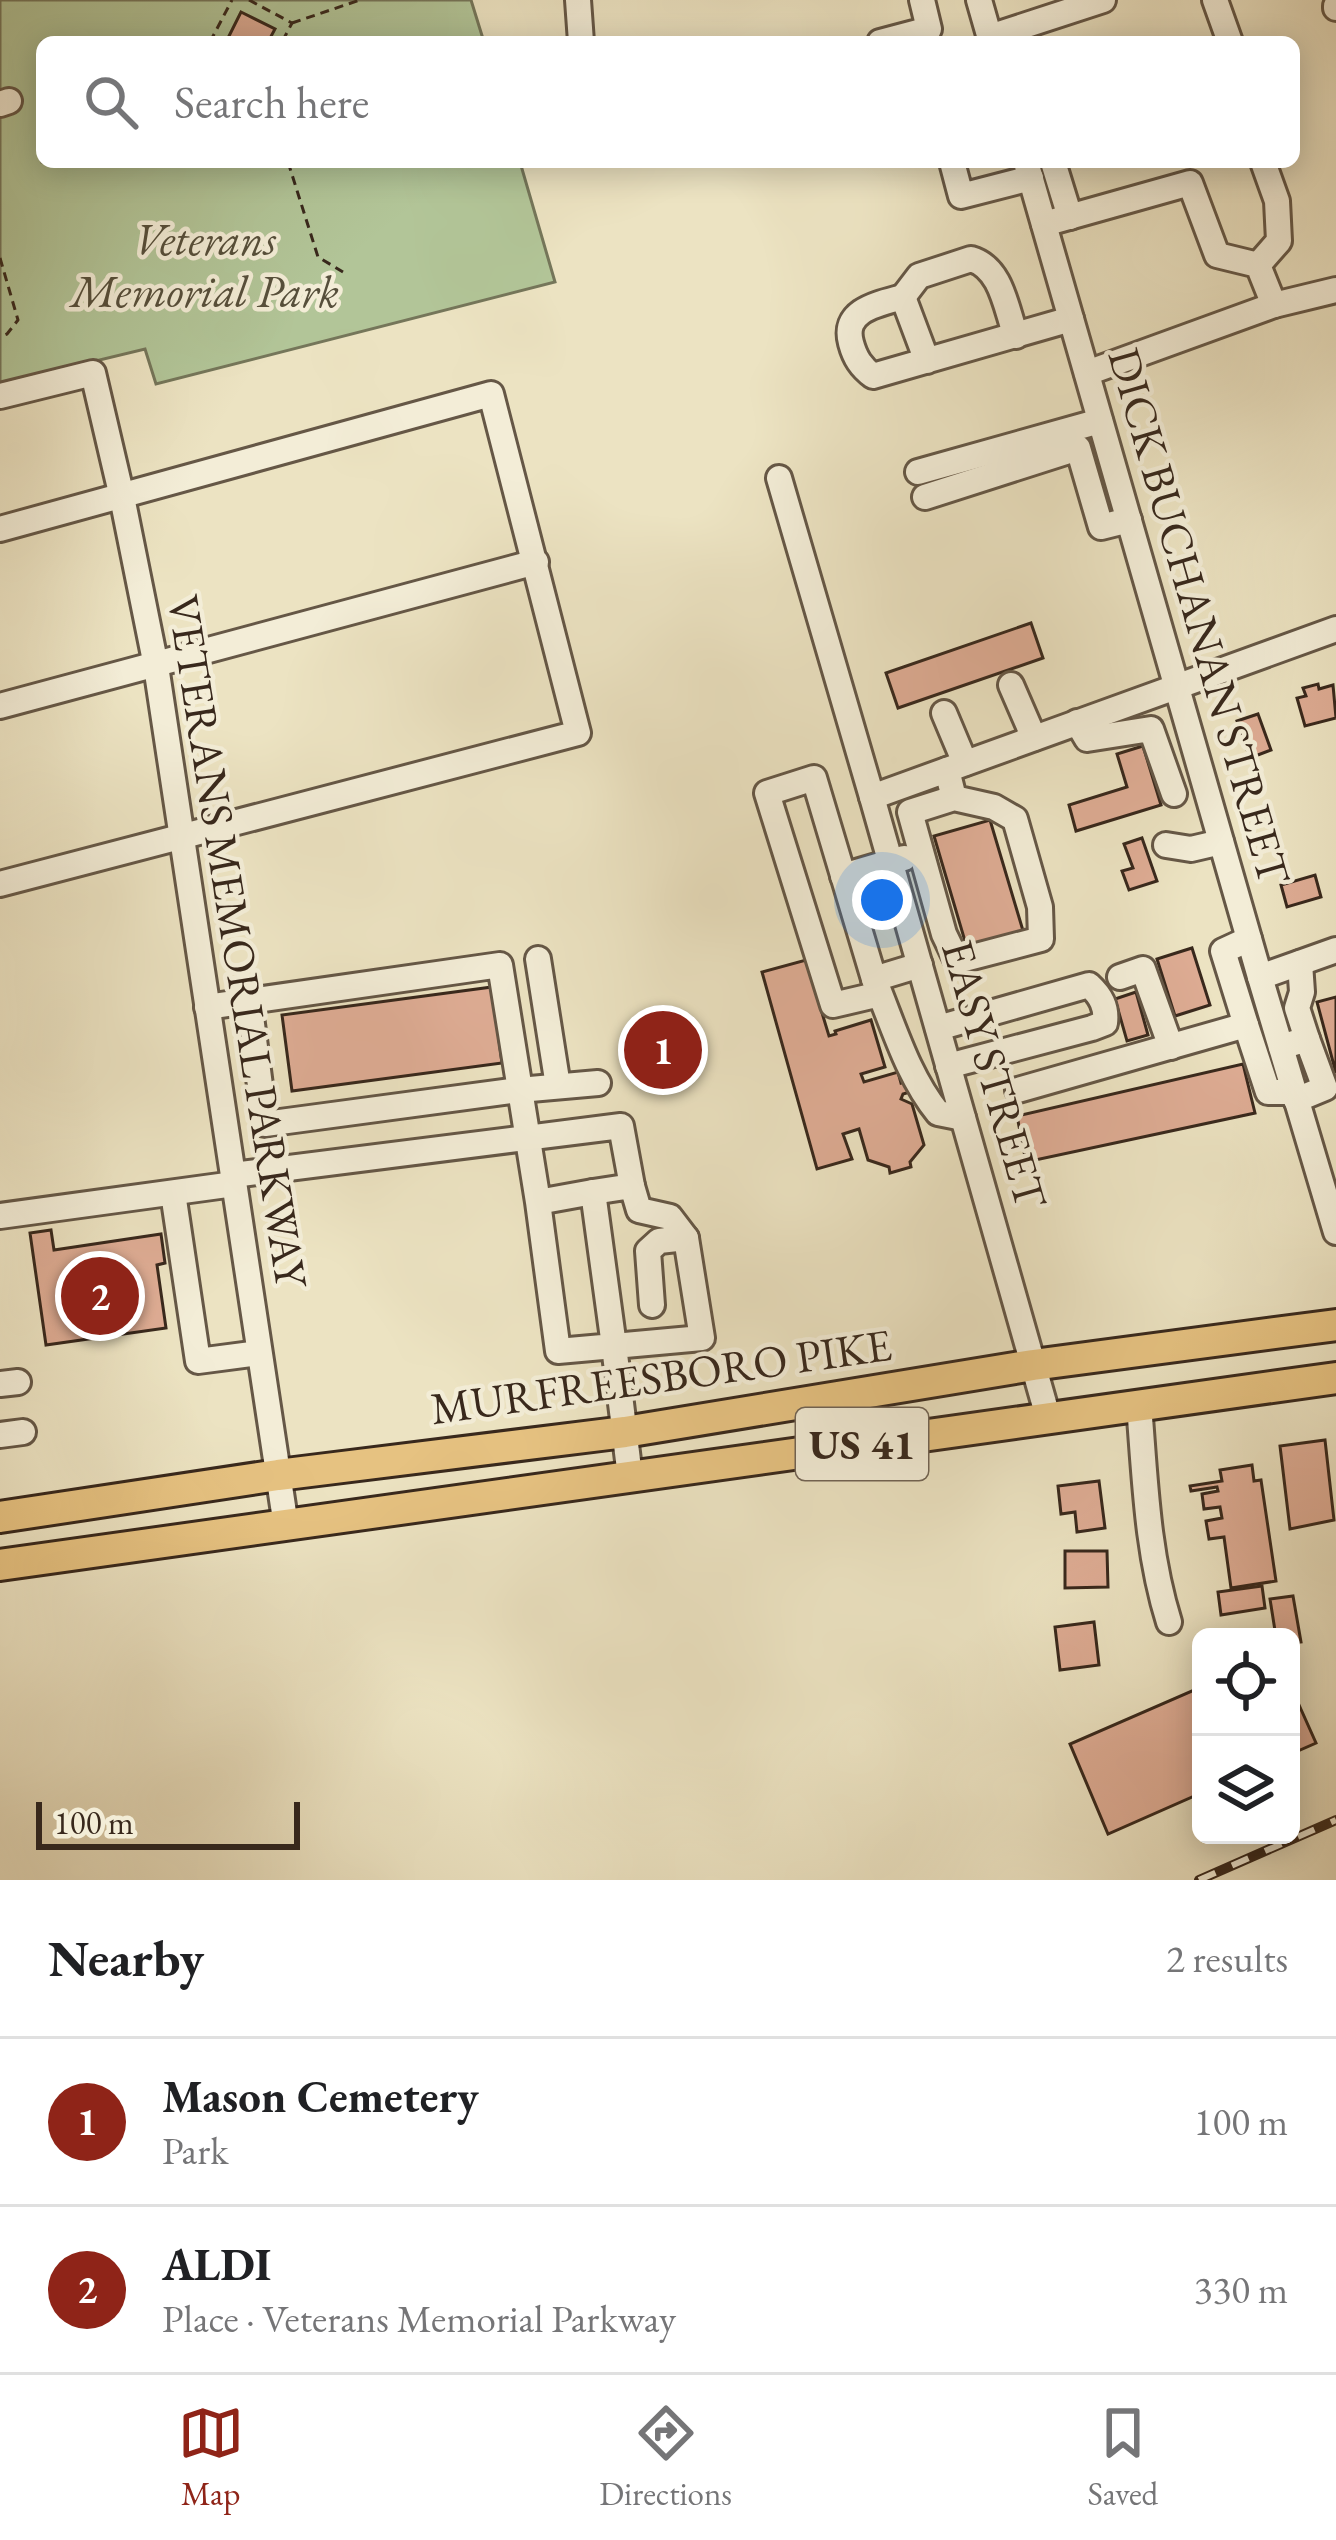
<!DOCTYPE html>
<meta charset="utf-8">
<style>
:root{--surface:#fff;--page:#f2f2f2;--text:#202124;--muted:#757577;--line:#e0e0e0;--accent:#8f2418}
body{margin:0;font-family:"EB Garamond",serif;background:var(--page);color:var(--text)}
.controls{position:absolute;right:36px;bottom:36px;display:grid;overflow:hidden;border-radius:18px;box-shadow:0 6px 30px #0003}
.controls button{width:108px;height:108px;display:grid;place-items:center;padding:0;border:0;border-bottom:3px solid var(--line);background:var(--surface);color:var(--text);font:60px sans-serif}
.scale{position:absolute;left:36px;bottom:30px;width:264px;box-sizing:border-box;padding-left:12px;border:6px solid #38281c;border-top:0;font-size:33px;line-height:42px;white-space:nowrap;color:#38281c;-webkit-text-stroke:9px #f3edd7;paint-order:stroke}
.you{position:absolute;left:882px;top:900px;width:42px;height:42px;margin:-30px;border:9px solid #fff;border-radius:50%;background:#1a73e8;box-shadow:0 0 0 18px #1a73e833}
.badge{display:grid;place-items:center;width:78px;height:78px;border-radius:50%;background:var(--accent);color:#fff;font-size:39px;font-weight:700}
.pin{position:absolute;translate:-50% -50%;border:6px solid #fff;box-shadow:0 3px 12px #0006}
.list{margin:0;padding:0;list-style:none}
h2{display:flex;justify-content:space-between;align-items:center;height:156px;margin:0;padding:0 48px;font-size:51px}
h2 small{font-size:39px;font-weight:400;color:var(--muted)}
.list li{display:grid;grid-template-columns:78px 1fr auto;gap:36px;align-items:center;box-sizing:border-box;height:168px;padding:0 48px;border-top:3px solid var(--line)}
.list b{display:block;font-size:45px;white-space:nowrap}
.list p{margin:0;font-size:39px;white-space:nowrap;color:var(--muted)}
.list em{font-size:39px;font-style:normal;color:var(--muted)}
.icon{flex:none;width:66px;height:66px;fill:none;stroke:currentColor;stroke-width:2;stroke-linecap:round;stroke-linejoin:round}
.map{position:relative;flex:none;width:1336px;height:1880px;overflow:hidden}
.search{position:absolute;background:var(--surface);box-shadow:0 6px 30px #0003;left:36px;right:36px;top:36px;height:132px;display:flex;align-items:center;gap:30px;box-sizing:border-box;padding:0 42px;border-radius:18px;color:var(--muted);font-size:45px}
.sheet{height:492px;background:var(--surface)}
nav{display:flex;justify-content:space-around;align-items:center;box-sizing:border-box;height:168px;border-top:3px solid var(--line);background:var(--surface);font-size:33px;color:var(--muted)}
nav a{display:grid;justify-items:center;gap:6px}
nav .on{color:var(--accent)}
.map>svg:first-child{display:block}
.green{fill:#b2c598;stroke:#75765a;stroke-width:3}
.building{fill:#deac94;stroke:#38281c;stroke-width:3}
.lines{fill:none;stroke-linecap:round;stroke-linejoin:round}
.minor-casing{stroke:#655746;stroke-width:30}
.major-casing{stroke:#38281c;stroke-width:36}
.path{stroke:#38281c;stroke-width:3;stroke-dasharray:9 6;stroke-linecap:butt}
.minor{stroke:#f3edd7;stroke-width:24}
.major{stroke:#e6c281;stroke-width:30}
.rail-casing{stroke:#38281c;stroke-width:10}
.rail{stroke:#f3edd7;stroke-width:6;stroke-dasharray:18;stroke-linecap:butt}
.labels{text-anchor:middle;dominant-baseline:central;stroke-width:9;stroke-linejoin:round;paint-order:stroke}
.shield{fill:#f3edd7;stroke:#706354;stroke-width:3}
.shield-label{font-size:42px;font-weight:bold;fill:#38281c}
.park-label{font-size:45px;font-style:italic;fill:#564f3b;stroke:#f3edd7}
.street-label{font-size:45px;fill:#38281c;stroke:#f3edd7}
</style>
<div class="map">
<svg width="1336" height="1880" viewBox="0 0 1336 1880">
<rect width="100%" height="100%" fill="#ece3c2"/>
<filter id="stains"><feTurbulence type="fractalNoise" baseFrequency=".00167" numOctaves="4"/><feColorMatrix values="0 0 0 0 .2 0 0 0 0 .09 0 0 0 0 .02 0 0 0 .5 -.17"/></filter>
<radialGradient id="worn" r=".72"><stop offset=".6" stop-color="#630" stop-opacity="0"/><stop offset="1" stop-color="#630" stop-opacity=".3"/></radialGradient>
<path class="green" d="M0,0H471L484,42H42V162H520L555,282L156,384L145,349L0,384Z"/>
<g class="building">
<path d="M241,12L275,29L268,42H226Z"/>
<path d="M1031,623L1043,658L898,708L886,673Z"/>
<path d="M1318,684L1319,689L1333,685L1336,718L1305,726L1297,698L1306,696L1303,688Z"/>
<path d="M1258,714L1271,750L1250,758L1237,721Z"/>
<path d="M1143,746L1161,805L1076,831L1069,805L1127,787L1117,754Z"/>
<path d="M990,820L1024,934L967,948L934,836Z"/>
<path d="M1142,838L1157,881L1129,890L1122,871L1133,868L1124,844Z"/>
<path d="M1315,875L1321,897L1287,907L1281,885Z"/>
<path d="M1192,948L1210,1005L1175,1016L1157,959Z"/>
<path d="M806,960L829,1036L836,1034L835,1031L871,1020L885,1067L861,1074L864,1082L898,1072L901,1083L914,1079L917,1090L903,1094L901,1099L912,1104L924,1145L910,1162L911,1167L890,1173L889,1167L868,1160L859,1129L843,1134L852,1159L817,1169L762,972Z"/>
<path d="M492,987L502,1063L292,1091L282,1015Z"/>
<path d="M1136,992L1148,1035L1127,1041L1115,999Z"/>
<path d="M1336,997V1073L1317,1002Z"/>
<path d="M1243,1064L1255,1113L1026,1162L1017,1116Z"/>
<path d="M51,1230L54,1250L161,1234L165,1263L157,1265L166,1328L46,1345L30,1233Z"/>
<path d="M1325,1440L1334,1520L1290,1529L1280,1446Z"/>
<path d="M1252,1465L1254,1481L1261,1480L1276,1581L1231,1588L1224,1537L1209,1539L1206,1521L1222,1518L1220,1507L1204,1509L1202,1494L1218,1491L1217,1487L1191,1491L1190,1486L1222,1481L1220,1470Z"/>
<path d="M1099,1481L1105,1528L1077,1532L1075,1512L1061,1514L1058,1486Z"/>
<path d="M1065,1551H1107L1108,1587L1065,1588Z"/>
<path d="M1262,1586L1265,1608L1221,1615L1218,1592Z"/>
<path d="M1293,1596L1301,1642L1291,1643V1637H1276L1270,1599Z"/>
<path d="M1094,1622L1099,1665L1060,1670L1055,1627Z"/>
<path d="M1201,1687V1793L1108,1834L1070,1744Z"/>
<path d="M1291,1687L1316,1743L1291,1754Z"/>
</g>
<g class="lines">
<g class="minor-casing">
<g id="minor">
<path d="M578,0L581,42"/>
<path d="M979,0L991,42"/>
<path d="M1215,0L1230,42"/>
<path d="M1336,6V8"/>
<path d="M990,37L1103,0"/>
<path d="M880,42L929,29L922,0"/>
<path d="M0,104L9,101"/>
<path d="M952,162L961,196L1031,178"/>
<path d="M1026,162L1260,977L1336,1232"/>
<path d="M1053,162L1070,217"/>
<path d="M1044,224L1190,183L1217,255L1258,265L1274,305"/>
<path d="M1258,265L1279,241L1277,201L1263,162"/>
<path d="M903,297L919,276L971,259C1002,268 1006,309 1016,336"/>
<path d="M927,361L903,297C878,304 842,310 851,343C855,358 861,367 873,376L1071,319"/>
<path d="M1087,373L1274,305L1336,290"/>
<path d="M0,396L93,373L122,497L156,666L286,1526"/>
<path d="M918,472L1100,421"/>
<path d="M779,478L872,797L1048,1417"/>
<path d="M925,497L1078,448L1101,527L1129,520"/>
<path d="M0,529L491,394L578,733L0,884"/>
<path d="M1011,685L1034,738"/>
<path d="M0,706L536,562"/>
<path d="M944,713L965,763"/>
<path d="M1077,722L1087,739L1151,729L1174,794"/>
<path d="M947,770L954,798L910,812L944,934L957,961L1041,939L1040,907L1015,819L994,807L954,798"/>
<path d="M872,797L1336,629"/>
<path d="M1166,845L1191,849L1221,842"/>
<path d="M843,876L904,858"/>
<path d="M538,959L558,1086"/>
<path d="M1300,963L1302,992L1297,1008L1307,1039"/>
<path d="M1120,977L1143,969L1171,1047"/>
<path d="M1260,977L1336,950"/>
<path d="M874,979L920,965"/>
<path d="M880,994L833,1005L767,793L814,778L874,979C893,1024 907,1075 938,1113L963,1118"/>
<path d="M249,1001L265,1124L519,1090L598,1083"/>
<path d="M207,1007L500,965L538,1202L558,1351L614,1346L593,1192L538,1202"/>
<path d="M1246,1025L1223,951L1249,939"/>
<path d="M938,1028L1089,985C1101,996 1107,1007 1105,1023L1092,1028L948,1066"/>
<path d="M1281,1047L1307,1039L1325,1088L1296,1100"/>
<path d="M1018,1090L1246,1025L1268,1092H1294"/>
<path d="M233,1175L621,1126L632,1186"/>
<path d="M593,1192L632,1186L639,1210L670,1217L686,1238L702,1338L614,1346L630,1477"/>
<path d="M173,1193L198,1361L259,1353"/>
<path d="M0,1216L234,1184"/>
<path d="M652,1305L648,1251L659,1241L686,1238"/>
<path d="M0,1384L18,1382"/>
<path d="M1139,1405C1145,1478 1147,1552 1169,1622"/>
<path d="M0,1435L23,1432"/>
</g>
</g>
<g class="major-casing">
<g id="major">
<path d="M0,1517L278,1475L625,1432L1033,1365L1336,1325"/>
<path d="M0,1565L1336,1378"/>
</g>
</g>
<g class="path">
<path d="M249,0L292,23L282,42"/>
<path d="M292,23L360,0"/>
<path d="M210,42L232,0"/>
<path d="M288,162L318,257L343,272"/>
<path d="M0,258L18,320L7,334L0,337"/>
</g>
<use href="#minor" class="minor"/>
<use href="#major" class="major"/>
<g class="rail-casing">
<path id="rail" d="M1199,1880L1336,1820"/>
</g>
<use href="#rail" class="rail"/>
</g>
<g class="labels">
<rect class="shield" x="796" y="1408" width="132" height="72" rx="9"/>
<g class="shield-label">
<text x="862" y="1444">US 41</text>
</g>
<g class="park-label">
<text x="205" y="239">Veterans<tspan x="205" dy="52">Memorial Park</tspan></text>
</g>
<g class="street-label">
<text transform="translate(1200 616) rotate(74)">DICK BUCHANAN STREET</text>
<text transform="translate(238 941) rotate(81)">VETERANS MEMORIAL PARKWAY</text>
<text transform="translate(995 1074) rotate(74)">EASY STREET</text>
<text transform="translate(661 1376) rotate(-8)">MURFREESBORO PIKE</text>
</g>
</g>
<rect width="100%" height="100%" filter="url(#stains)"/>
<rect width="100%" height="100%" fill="url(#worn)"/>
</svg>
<div class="controls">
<button><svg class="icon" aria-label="locate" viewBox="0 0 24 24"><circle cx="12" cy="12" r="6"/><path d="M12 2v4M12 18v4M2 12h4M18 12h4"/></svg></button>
<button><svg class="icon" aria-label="layers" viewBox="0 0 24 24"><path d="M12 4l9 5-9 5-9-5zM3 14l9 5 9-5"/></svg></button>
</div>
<div class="scale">100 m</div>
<div class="you"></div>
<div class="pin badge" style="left:663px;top:1050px">1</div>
<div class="pin badge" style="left:100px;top:1296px">2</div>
<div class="search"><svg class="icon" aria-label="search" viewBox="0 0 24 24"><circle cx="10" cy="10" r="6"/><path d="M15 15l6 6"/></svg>Search here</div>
</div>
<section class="sheet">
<h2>Nearby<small>2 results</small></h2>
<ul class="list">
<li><span class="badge">1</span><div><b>Mason Cemetery</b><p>Park</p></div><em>100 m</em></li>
<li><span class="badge">2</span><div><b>ALDI</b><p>Place · Veterans Memorial Parkway</p></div><em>330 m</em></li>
</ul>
</section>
<nav>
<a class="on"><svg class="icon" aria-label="map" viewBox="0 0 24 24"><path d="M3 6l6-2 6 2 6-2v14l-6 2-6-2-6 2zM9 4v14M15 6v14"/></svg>Map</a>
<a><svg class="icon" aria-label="directions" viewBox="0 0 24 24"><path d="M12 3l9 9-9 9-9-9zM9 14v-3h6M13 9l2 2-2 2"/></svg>Directions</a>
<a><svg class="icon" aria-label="saved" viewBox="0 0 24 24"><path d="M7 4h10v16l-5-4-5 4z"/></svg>Saved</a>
</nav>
